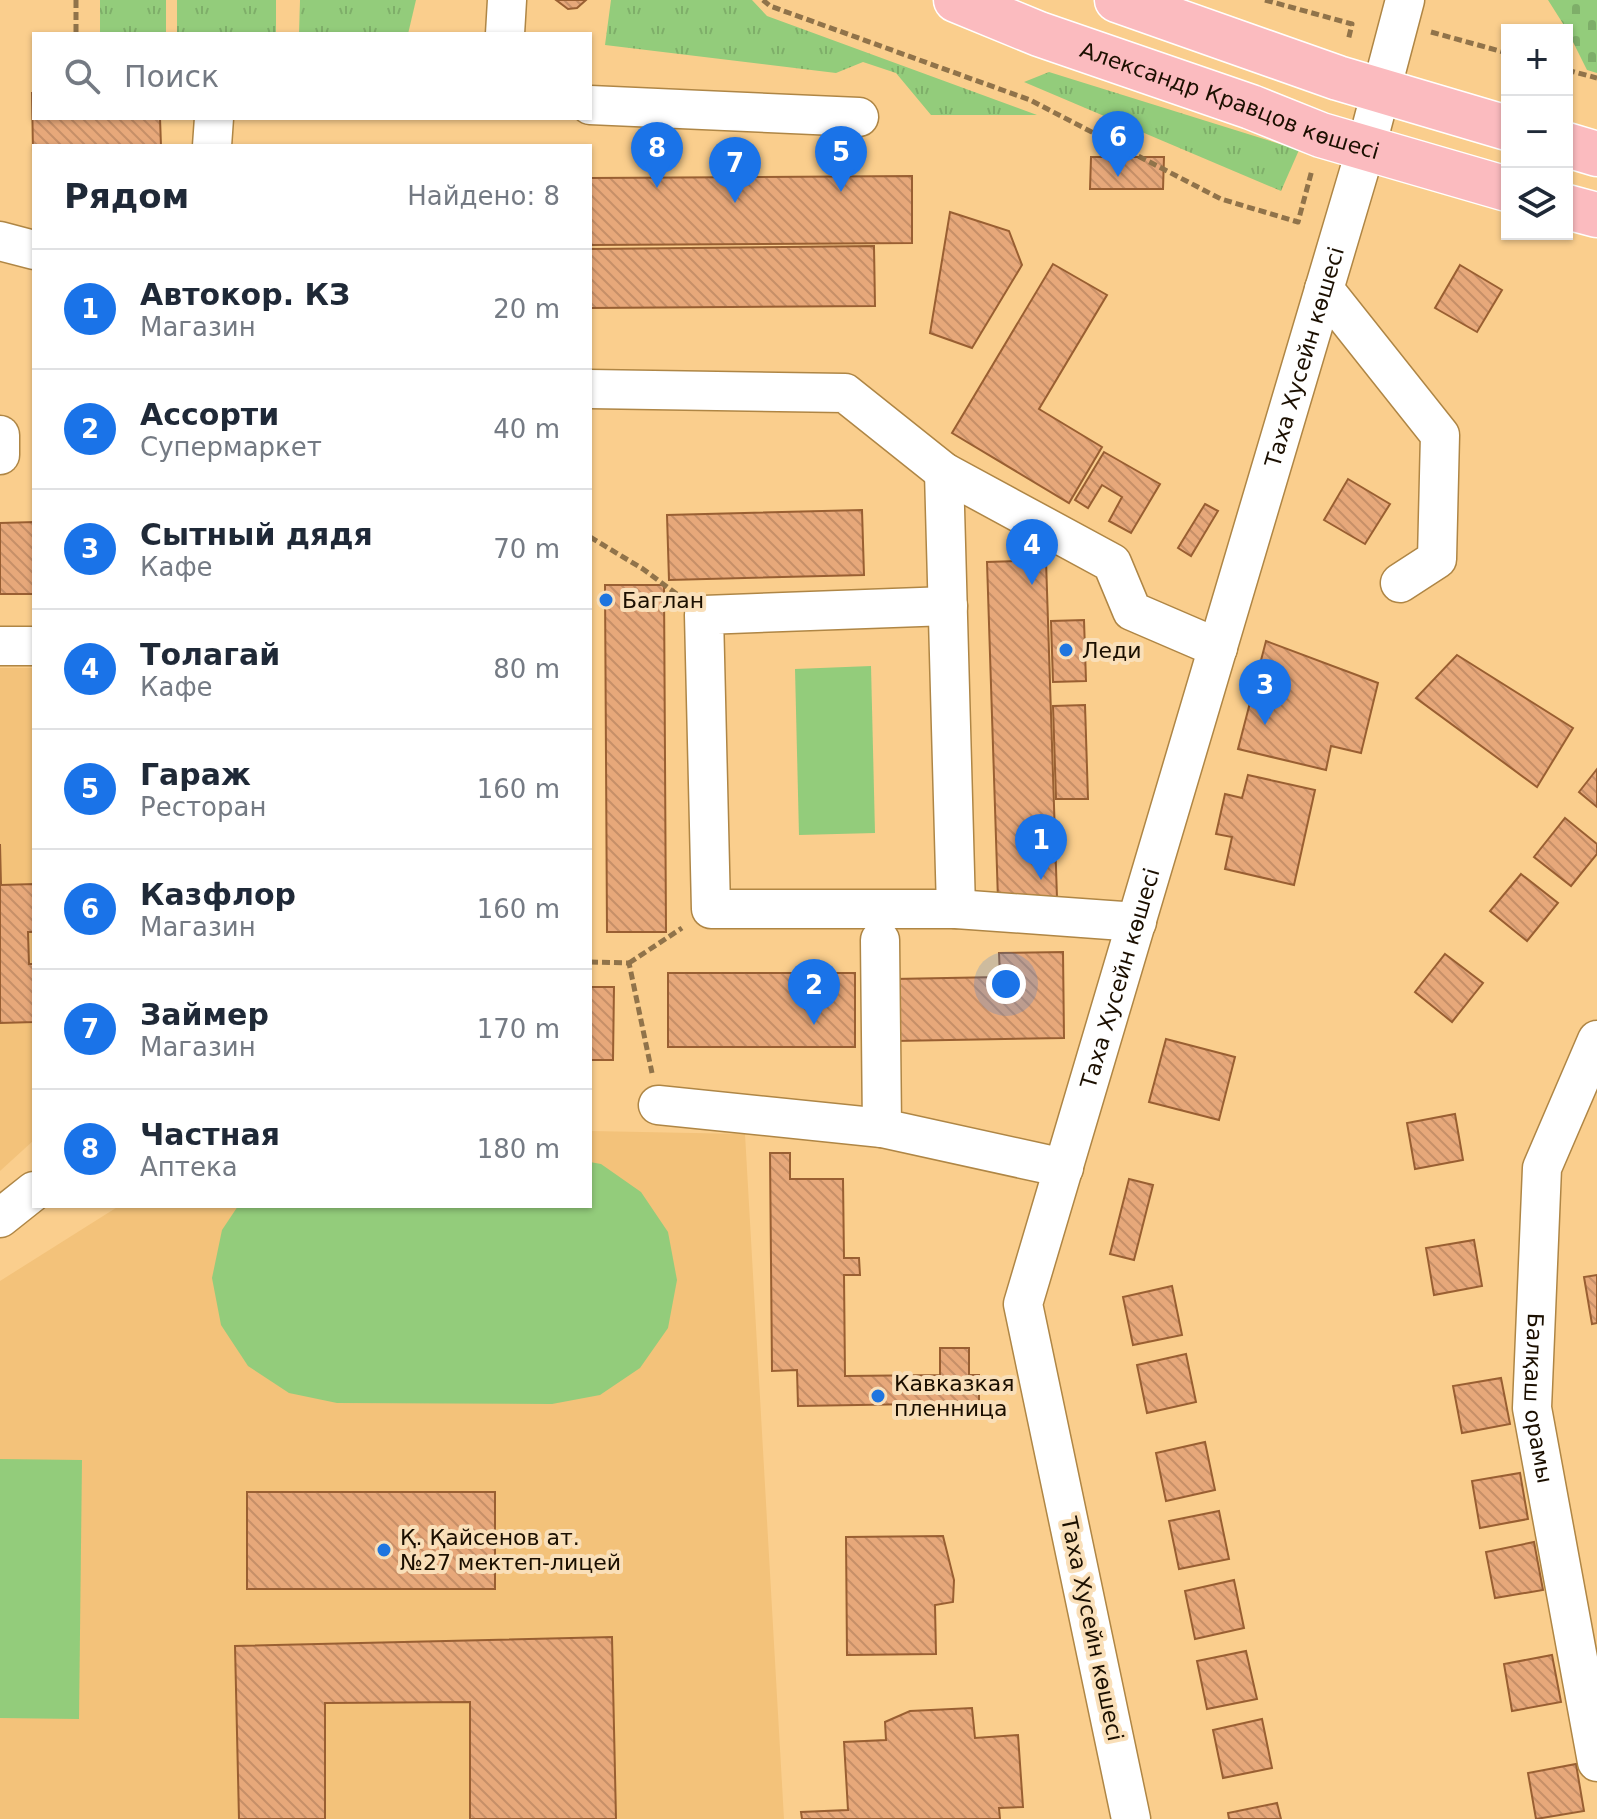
<!DOCTYPE html>
<html lang="ru">
<meta charset="utf-8">
<style>
:root{--surface:#fff;--page:#f2f2f3;--text:#1f2937;--muted:#747a83;--line:#e0e1e3;--accent:#1a73e8}
body{margin:0;font-family:"DejaVu Sans",sans-serif;background:var(--page);color:var(--text)}
.controls{position:absolute;right:24px;top:24px;display:grid;overflow:hidden;border-radius:0px;box-shadow:0 2px 6px #0004}
.controls button{width:72px;height:72px;display:grid;place-items:center;padding:0;border:0;border-bottom:2px solid var(--line);background:var(--surface);color:var(--text);font:40px sans-serif}
.you{position:absolute;left:1006px;top:984px;width:28px;height:28px;margin:-20px;border:6px solid #fff;border-radius:50%;background:#1a73e8;box-shadow:0 0 0 12px #1a73e833}
.badge{display:grid;place-items:center;width:52px;height:52px;border-radius:50%;background:var(--accent);color:#fff;font-size:26px;font-weight:700}
.pin{position:absolute;translate:-50% -66px;filter:drop-shadow(0 2px 4px #0008)}
.pin::after{content:'';position:absolute;top:42px;width:28px;height:24px;background:inherit;clip-path:polygon(0 0,100% 0,50% 100%)}
.list{margin:0;padding:0;list-style:none}
h2{display:flex;justify-content:space-between;align-items:center;height:104px;margin:0;padding:0 32px;font-size:34px}
h2 small{font-size:26px;font-weight:400;color:var(--muted)}
.list li{display:grid;grid-template-columns:52px 1fr auto;gap:24px;align-items:center;box-sizing:border-box;height:120px;padding:0 32px;border-top:2px solid var(--line)}
.list b{display:block;font-size:30px;white-space:nowrap}
.list p{margin:0;font-size:26px;white-space:nowrap;color:var(--muted)}
.list em{font-size:26px;font-style:normal;color:var(--muted)}
.icon{flex:none;width:44px;height:44px;fill:none;stroke:currentColor;stroke-width:2;stroke-linecap:round;stroke-linejoin:round}
.map{position:relative;flex:none;width:1597px;height:1819px;overflow:hidden}
.search{position:absolute;background:var(--surface);box-shadow:0 2px 6px #0004;left:32px;top:32px;width:560px;height:88px;display:flex;align-items:center;gap:20px;box-sizing:border-box;padding:0 28px;border-radius:0px;color:var(--muted);font-size:30px}
.panel{position:absolute;background:var(--surface);box-shadow:0 2px 6px #0004;left:32px;top:144px;width:560px;height:1064px;border-radius:0px}
.map>svg:first-child{display:block}
.built{fill:#f3c27a}
.grass{fill:url(#grass-tufts)}
.cemetery{fill:url(#cemetery-stones)}
.pitch{fill:#93cc7b}
.building{fill:url(#building-back-hatch);stroke:#995f32;stroke-width:2}
.lines{fill:none;stroke-linecap:round;stroke-linejoin:round}
.minor-casing{stroke:#af8645;stroke-width:41}
.major-casing{stroke:#fff;stroke-width:47}
.path{stroke:#90734a;stroke-width:5;stroke-dasharray:8 4;stroke-linecap:butt}
.minor{stroke:#fff;stroke-width:38}
.major{stroke:#fbbbbf;stroke-width:44}
.poi-dot{fill:#1f75df;stroke:#f9dfb9;stroke-width:3}
.labels{text-anchor:middle;dominant-baseline:central;stroke-width:8;stroke-linejoin:round;paint-order:stroke}
.street-label{font-size:22px;fill:#1b0f00;stroke:#f9dfb9}
.poi-label{font-size:22px;fill:#1b0f00;stroke:#f9dfb9;text-anchor:start}
</style>
<div class="map">
<svg width="1597" height="1819" viewBox="0 0 1597 1819">
<defs>
<pattern id="grass-tufts" width="24" height="20" patternUnits="userSpaceOnUse" patternTransform="scale(2)"><rect width="24" height="20" fill="#93cc7b"/><path d="M3 7l-1-3M5 7V3M7 7l1-3M15 17l-1-3M17 17v-4M19 17l1-3" fill="none" stroke="#7eae69"/></pattern>
<pattern id="cemetery-stones" width="16" height="16" patternUnits="userSpaceOnUse" patternTransform="scale(2)"><rect width="16" height="16" fill="#93cc7b"/><path d="M2 7V4a2 2 0 0 1 4 0v3zM10 15v-3a2 2 0 0 1 4 0v3z" fill="#7eae69"/></pattern>
<pattern id="building-back-hatch" width="6" height="6" patternUnits="userSpaceOnUse" patternTransform="scale(2)"><rect width="6" height="6" fill="#e7a87a"/><path d="M-1 5l2 2M0 0l6 6M5-1l2 2" fill="none" stroke="#c68f68"/></pattern>
</defs>
<rect width="100%" height="100%" fill="#face8d"/>
<g class="built">
<path d="M0,668H34V1140L0,1171Z"/>
<path d="M590,1131L745,1134L784,1819H0V1281L119,1206H590Z"/>
</g>
<g class="grass">
<rect x="100" y="0" width="66" height="34"/>
<rect x="177" y="0" width="99" height="34"/>
<path d="M300,0H416L408,34H299Z"/>
<path d="M611,0H752L767,16L1037,115H931L896,73L863,62L836,73L605,45Z"/>
<path d="M1049,72L1299,150L1281,191L1024,82Z"/>
</g>
<path class="cemetery" d="M1548,0H1597V73L1587,70L1567,30Z"/>
<g class="pitch">
<path d="M871,666L875,833L799,835L795,669Z"/>
<path d="M590,1162L601,1164L641,1192L668,1232L677,1280L668,1328L640,1368L600,1395L552,1404L337,1403L289,1393L248,1366L221,1325L212,1278L222,1230L238,1206H590Z"/>
<path d="M0,1459L82,1460L79,1719L0,1718Z"/>
</g>
<g class="building">
<path d="M556,0H586L577,8L568,9Z"/>
<path d="M32,93H34V118H160L161,146H34V214Z"/>
<rect x="738" y="153" width="10" height="9"/>
<path d="M1091,157H1164L1163,189H1090Z"/>
<path d="M912,176V243L590,245V178Z"/>
<path d="M950,212L1009,231L1022,265L972,348L930,333Z"/>
<path d="M874,246L875,306L590,308V249Z"/>
<path d="M1053,264L1107,295L1039,409L1102,447L1069,503L952,433Z"/>
<path d="M1460,265L1502,290L1477,332L1435,308Z"/>
<path d="M1104,452L1160,484L1131,533L1109,521L1122,497L1102,485L1088,508L1075,500Z"/>
<path d="M1348,479L1390,504L1365,544L1324,520Z"/>
<path d="M1205,504L1218,511L1191,556L1178,548Z"/>
<path d="M862,510L864,575L669,580L667,515Z"/>
<path d="M34,522V594H0V523Z"/>
<path d="M1046,560L1057,898L998,900L987,562Z"/>
<path d="M605,585H664L666,932H607Z"/>
<path d="M1084,620L1086,681L1053,682L1051,621Z"/>
<path d="M1266,641L1378,683L1361,753L1331,746L1326,770L1238,749Z"/>
<path d="M1457,655L1573,728L1537,787L1416,698Z"/>
<path d="M1085,705L1088,799H1056L1053,706Z"/>
<path d="M1597,769V807L1579,792Z"/>
<path d="M1248,775L1315,790L1294,885L1225,869L1232,837L1216,834L1225,794L1242,798Z"/>
<path d="M1565,818L1597,844V854L1571,886L1534,857Z"/>
<path d="M0,844L1,885L34,884V932H28L29,964H34V1022L0,1023Z"/>
<path d="M1521,874L1558,903L1527,941L1490,911Z"/>
<path d="M1063,952L1064,1038L895,1041L894,979L1000,977L999,953Z"/>
<path d="M1445,954L1483,983L1452,1022L1415,992Z"/>
<rect x="668" y="973" width="187" height="74"/>
<path d="M590,987H614L613,1060H590Z"/>
<path d="M1166,1039L1235,1057L1219,1120L1149,1102Z"/>
<path d="M1455,1114L1463,1160L1415,1169L1407,1123Z"/>
<path d="M770,1153H790V1179H843L844,1258H859L860,1275H844L845,1376L940,1375V1348H969V1375H979V1403L798,1406L797,1370L772,1371Z"/>
<path d="M1129,1179L1153,1185L1134,1260L1110,1254Z"/>
<path d="M1474,1240L1482,1286L1434,1295L1426,1248Z"/>
<path d="M1597,1275V1323L1592,1324L1584,1277Z"/>
<path d="M1172,1286L1182,1335L1133,1345L1123,1297Z"/>
<path d="M1186,1354L1196,1402L1147,1413L1137,1365Z"/>
<path d="M1501,1378L1510,1424L1462,1433L1453,1386Z"/>
<path d="M1205,1442L1215,1490L1166,1501L1156,1453Z"/>
<path d="M1520,1473L1528,1519L1480,1528L1472,1481Z"/>
<rect x="247" y="1492" width="248" height="97"/>
<path d="M1219,1511L1229,1559L1179,1569L1169,1521Z"/>
<path d="M943,1536L954,1580L953,1602L935,1605L936,1654L847,1655L846,1537Z"/>
<path d="M1534,1542L1543,1590L1495,1598L1486,1552Z"/>
<path d="M1234,1580L1244,1628L1195,1639L1185,1591Z"/>
<path d="M612,1637L616,1819H470V1702L325,1703V1819H239L235,1646Z"/>
<path d="M1246,1651L1257,1699L1207,1709L1197,1661Z"/>
<path d="M1552,1655L1561,1702L1512,1711L1504,1664Z"/>
<path d="M972,1708L975,1738L1018,1735L1023,1807L999,1808L1000,1819H802L801,1812L848,1810L844,1742L886,1740L885,1722L910,1711Z"/>
<path d="M1262,1719L1272,1768L1223,1778L1213,1730Z"/>
<path d="M1576,1764L1584,1811L1536,1819L1528,1773Z"/>
<path d="M1277,1803L1281,1819H1229L1228,1813Z"/>
</g>
<g class="lines">
<g class="minor-casing">
<g id="minor">
<path d="M505,34L507,0"/>
<path d="M590,105L859,117"/>
<path d="M212,146L214,118"/>
<path d="M0,241L34,250"/>
<path d="M1324,289L1440,435L1437,559L1400,583"/>
<path d="M590,389L845,393L944,472L1112,563L1132,611L1218,648"/>
<path d="M0,435V455"/>
<path d="M944,472L956,909"/>
<path d="M948,606L704,615L711,909H956L1137,922"/>
<path d="M0,646H34"/>
<path d="M880,940L882,1128L1064,1168"/>
<path id="s1" d="M1597,1040L1542,1168L1532,1408L1597,1762"/>
<path d="M658,1105L882,1128"/>
<path d="M0,1218L34,1191"/>
<path id="s2" d="M1131,1819L1023,1304L1366,148L1405,0"/>
</g>
</g>
<g class="major-casing">
<g id="major">
<path id="s3" d="M956,0L1039,34L1251,107L1321,135L1507,189"/>
<path d="M1117,0L1338,78L1507,128"/>
<path d="M1567,145L1597,154"/>
<path d="M1567,207L1597,215"/>
</g>
</g>
<g class="path">
<path d="M76,0V34"/>
<path d="M763,0L770,6L1030,100L1221,199L1298,222L1312,170"/>
<path d="M1265,0L1352,24L1348,41"/>
<path d="M1431,32L1507,53"/>
<path d="M1567,70L1597,78"/>
<path d="M590,537L643,569L678,595"/>
<path d="M590,962L629,963L652,1073"/>
<path d="M629,963L682,928"/>
</g>
<use href="#minor" class="minor"/>
<use href="#major" class="major"/>
</g>
<g class="poi-dot">
<circle cx="606" cy="600" r="8"/>
<circle cx="1066" cy="650" r="8"/>
<circle cx="878" cy="1396" r="8"/>
<circle cx="384" cy="1550" r="8"/>
</g>
<g class="labels">
<g class="street-label">
<text stroke="none"><textPath href="#s3" startOffset="292">Александр Кравцов көшесі</textPath></text>
<text stroke="none"><textPath href="#s2" startOffset="1514">Таха Хусейн көшесі</textPath></text>
<text stroke="none"><textPath href="#s2" startOffset="866">Таха Хусейн көшесі</textPath></text>
<text stroke="none"><textPath href="#s1" startOffset="370">Балқаш орамы</textPath></text>
<text transform="translate(1092 1629) rotate(78)">Таха Хусейн көшесі</text>
</g>
<g class="poi-label">
<text x="622" y="600">Баглан</text>
<text x="1082" y="650">Леди</text>
<text x="894" y="1383">Кавказкая<tspan x="894" dy="25">пленница</tspan></text>
<text x="400" y="1537">Қ. Қайсенов ат.<tspan x="400" dy="25">№27 мектеп-лицей</tspan></text>
</g>
</g>
</svg>
<div class="controls">
<button>+</button>
<button>−</button>
<button><svg class="icon" aria-label="layers" viewBox="0 0 24 24"><path d="M12 4l9 5-9 5-9-5zM3 14l9 5 9-5"/></svg></button>
</div>
<div class="you"></div>
<div class="pin badge" style="left:1041px;top:880px">1</div>
<div class="pin badge" style="left:814px;top:1025px">2</div>
<div class="pin badge" style="left:1265px;top:725px">3</div>
<div class="pin badge" style="left:1032px;top:585px">4</div>
<div class="pin badge" style="left:841px;top:192px">5</div>
<div class="pin badge" style="left:1118px;top:177px">6</div>
<div class="pin badge" style="left:735px;top:203px">7</div>
<div class="pin badge" style="left:657px;top:188px">8</div>
<div class="search"><svg class="icon" aria-label="search" viewBox="0 0 24 24"><circle cx="10" cy="10" r="6"/><path d="M15 15l6 6"/></svg>Поиск</div>
<section class="panel">
<h2>Рядом<small>Найдено: 8</small></h2>
<ul class="list">
<li><span class="badge">1</span><div><b>Автокор. КЗ</b><p>Магазин</p></div><em>20 m</em></li>
<li><span class="badge">2</span><div><b>Ассорти</b><p>Супермаркет</p></div><em>40 m</em></li>
<li><span class="badge">3</span><div><b>Сытный дядя</b><p>Кафе</p></div><em>70 m</em></li>
<li><span class="badge">4</span><div><b>Толагай</b><p>Кафе</p></div><em>80 m</em></li>
<li><span class="badge">5</span><div><b>Гараж</b><p>Ресторан</p></div><em>160 m</em></li>
<li><span class="badge">6</span><div><b>Казфлор</b><p>Магазин</p></div><em>160 m</em></li>
<li><span class="badge">7</span><div><b>Займер</b><p>Магазин</p></div><em>170 m</em></li>
<li><span class="badge">8</span><div><b>Частная</b><p>Аптека</p></div><em>180 m</em></li>
</ul>
</section>
</div>
